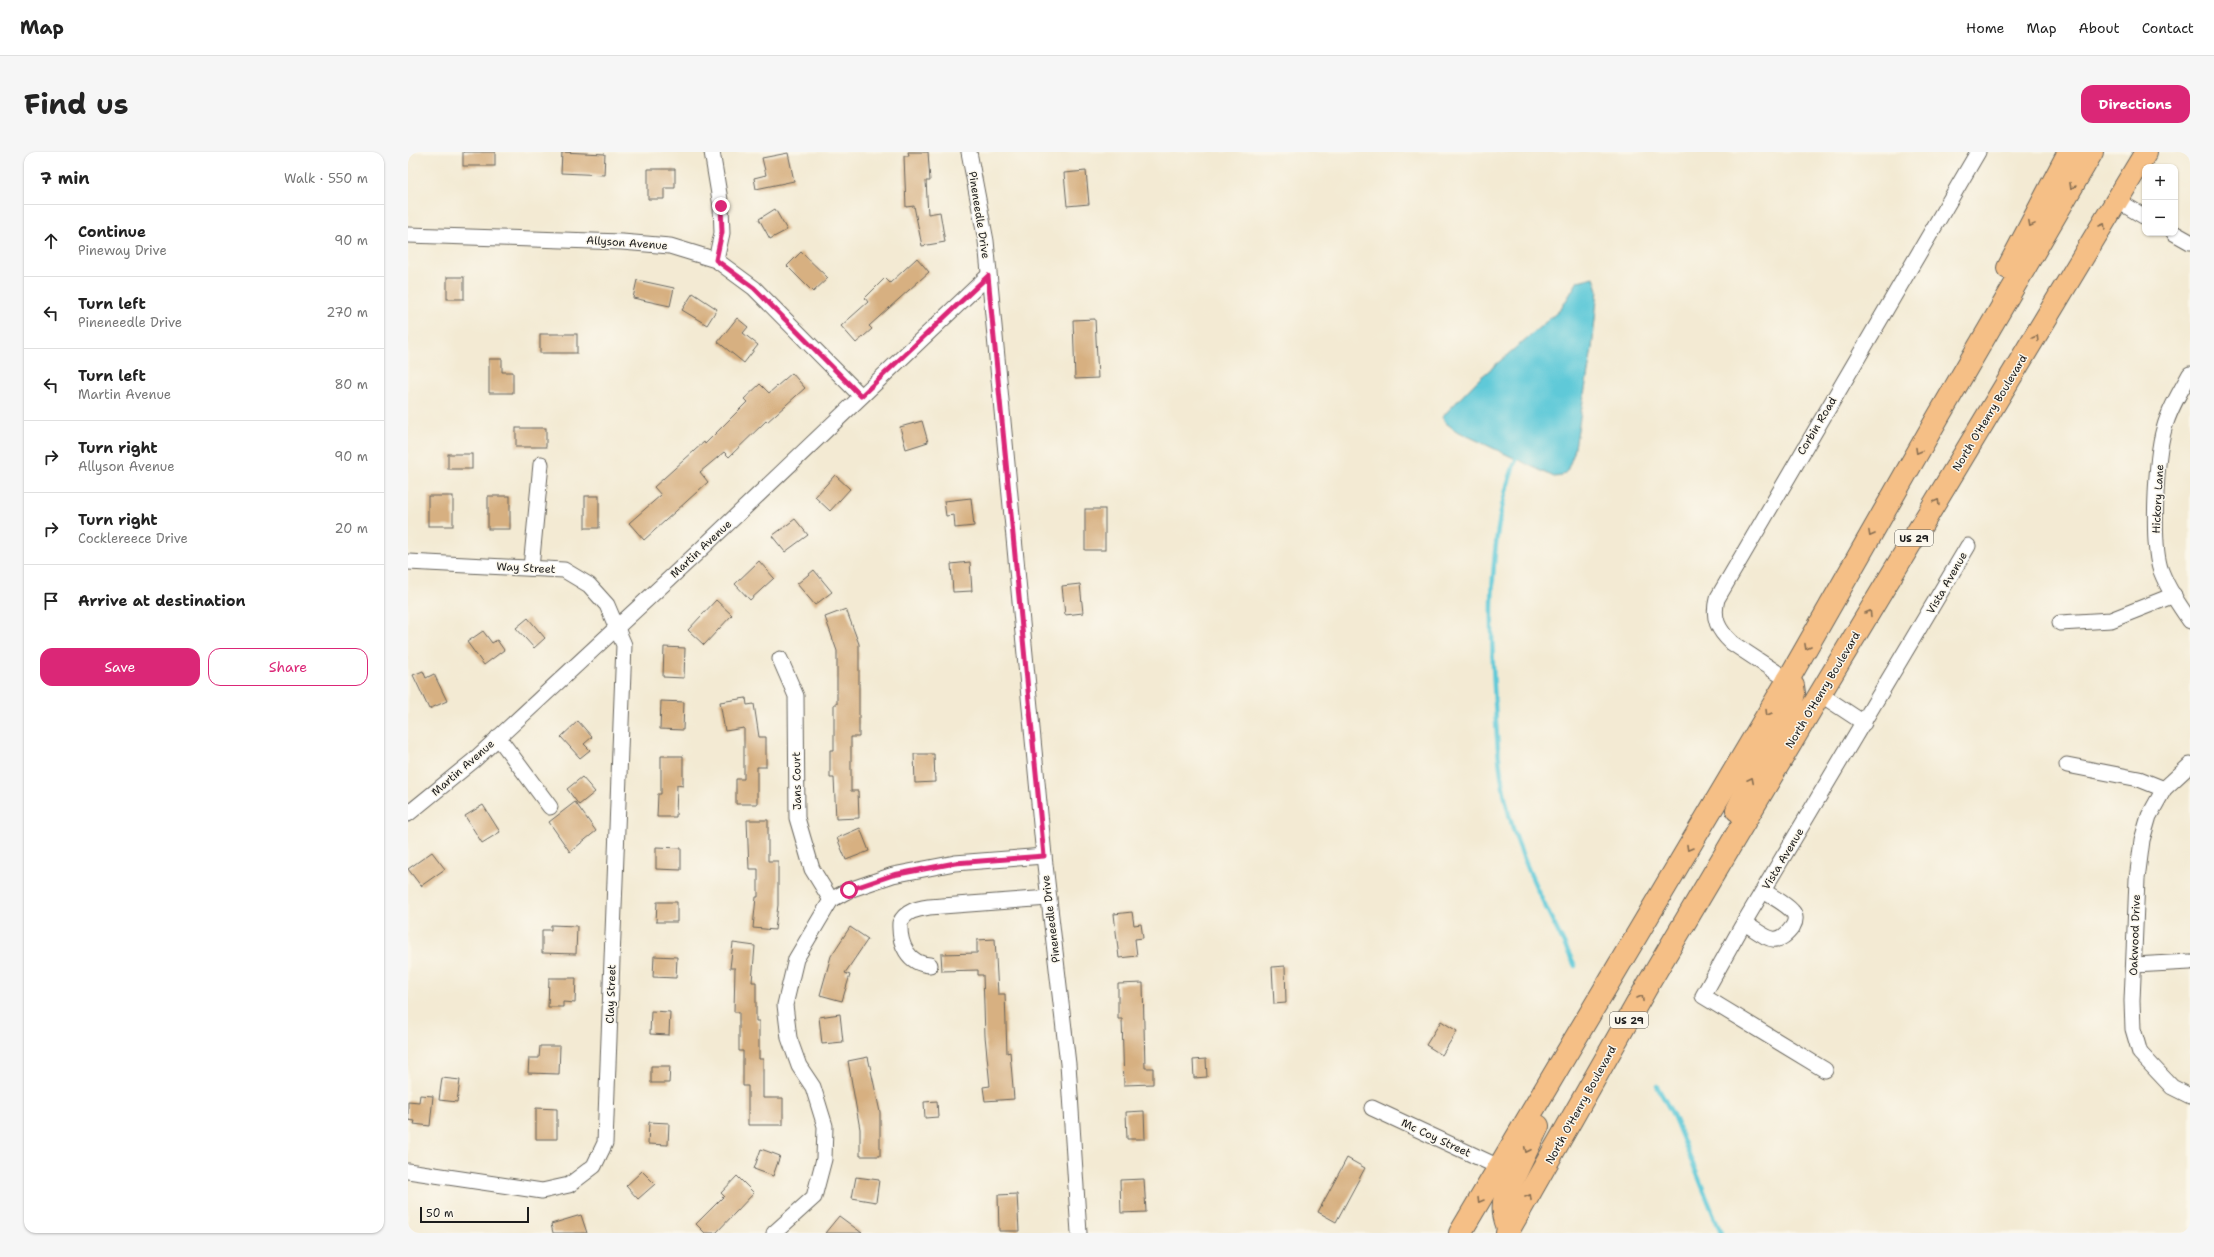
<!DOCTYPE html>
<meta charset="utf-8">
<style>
:root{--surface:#fff;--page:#f6f6f6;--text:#222;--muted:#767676;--line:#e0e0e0;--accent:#db2777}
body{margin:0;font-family:"Shantell Sans",sans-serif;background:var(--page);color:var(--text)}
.controls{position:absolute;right:12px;top:12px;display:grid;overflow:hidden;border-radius:8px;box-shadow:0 1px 3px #0004}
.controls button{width:36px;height:36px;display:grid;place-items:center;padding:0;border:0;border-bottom:1px solid var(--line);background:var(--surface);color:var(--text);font:20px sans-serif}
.scale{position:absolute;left:12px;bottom:10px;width:109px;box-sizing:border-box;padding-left:4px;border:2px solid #1c1c1c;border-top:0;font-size:11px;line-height:14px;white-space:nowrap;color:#1c1c1c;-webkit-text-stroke:3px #fbf7ec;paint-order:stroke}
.stop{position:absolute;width:12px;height:12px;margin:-9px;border:3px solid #db2777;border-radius:50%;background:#fff}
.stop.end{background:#db2777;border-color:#fff;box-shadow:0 1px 4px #0008}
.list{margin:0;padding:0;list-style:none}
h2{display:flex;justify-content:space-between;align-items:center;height:52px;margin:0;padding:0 16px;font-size:17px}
h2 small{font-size:13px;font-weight:400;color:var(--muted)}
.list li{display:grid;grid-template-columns:26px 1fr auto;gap:12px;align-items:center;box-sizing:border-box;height:72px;padding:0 16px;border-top:1px solid var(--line)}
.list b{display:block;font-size:15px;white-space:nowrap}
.list p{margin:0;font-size:13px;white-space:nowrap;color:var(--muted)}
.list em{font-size:13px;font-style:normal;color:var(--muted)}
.actions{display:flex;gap:8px;padding:12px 16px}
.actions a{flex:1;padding:9px 0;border:1px solid var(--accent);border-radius:12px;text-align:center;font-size:14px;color:var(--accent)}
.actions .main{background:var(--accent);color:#fff}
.icon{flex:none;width:22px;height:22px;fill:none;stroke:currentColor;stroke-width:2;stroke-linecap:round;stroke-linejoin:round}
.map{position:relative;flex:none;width:1782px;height:1081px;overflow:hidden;border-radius:12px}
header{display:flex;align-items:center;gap:24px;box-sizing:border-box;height:56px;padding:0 20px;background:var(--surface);border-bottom:1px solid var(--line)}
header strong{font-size:19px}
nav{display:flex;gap:22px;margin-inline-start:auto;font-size:14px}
.intro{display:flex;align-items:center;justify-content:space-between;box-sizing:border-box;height:96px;padding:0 24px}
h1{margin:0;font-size:28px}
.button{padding:10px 18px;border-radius:12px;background:var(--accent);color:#fff;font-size:14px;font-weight:700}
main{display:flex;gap:24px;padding:0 24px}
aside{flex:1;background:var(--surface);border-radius:12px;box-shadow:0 1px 3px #0004}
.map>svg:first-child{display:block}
.water{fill:#5ec9d8;stroke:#3d727a}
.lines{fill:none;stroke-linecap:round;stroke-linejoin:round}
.stream{stroke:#5ec9d8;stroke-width:4.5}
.building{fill:#d7b081}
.minor-casing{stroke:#67645c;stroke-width:17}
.highway-casing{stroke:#67645c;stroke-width:24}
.minor{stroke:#fff;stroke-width:15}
.highway{stroke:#f5bf86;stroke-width:22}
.oneway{stroke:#886e51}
.route{stroke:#db2777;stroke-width:5}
.labels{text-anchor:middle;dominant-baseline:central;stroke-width:3;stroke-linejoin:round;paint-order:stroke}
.shield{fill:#fbf7ec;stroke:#5f5e5a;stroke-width:1}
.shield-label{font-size:10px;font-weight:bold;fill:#1c1c1c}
.street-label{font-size:11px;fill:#1c1c1c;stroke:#fbf7ec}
</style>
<header>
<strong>Map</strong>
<nav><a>Home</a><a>Map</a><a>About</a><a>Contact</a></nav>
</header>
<div class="intro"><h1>Find us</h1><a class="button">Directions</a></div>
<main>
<aside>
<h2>7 min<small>Walk · 550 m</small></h2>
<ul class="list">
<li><svg class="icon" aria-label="ahead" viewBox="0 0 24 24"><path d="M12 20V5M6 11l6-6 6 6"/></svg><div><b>Continue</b><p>Pineway Drive</p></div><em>90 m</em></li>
<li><svg class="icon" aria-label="left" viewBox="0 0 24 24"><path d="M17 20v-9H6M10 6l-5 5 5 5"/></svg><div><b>Turn left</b><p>Pineneedle Drive</p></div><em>270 m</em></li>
<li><svg class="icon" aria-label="left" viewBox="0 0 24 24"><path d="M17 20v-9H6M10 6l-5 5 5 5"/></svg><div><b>Turn left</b><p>Martin Avenue</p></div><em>80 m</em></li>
<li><svg class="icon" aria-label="right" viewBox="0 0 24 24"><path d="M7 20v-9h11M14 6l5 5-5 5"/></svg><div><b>Turn right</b><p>Allyson Avenue</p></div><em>90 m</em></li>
<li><svg class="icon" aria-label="right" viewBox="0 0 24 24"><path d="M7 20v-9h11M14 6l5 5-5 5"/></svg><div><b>Turn right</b><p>Cocklereece Drive</p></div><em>20 m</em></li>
<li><svg class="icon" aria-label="arrive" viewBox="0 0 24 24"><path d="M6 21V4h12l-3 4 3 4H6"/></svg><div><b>Arrive at destination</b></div></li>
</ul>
<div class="actions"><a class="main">Save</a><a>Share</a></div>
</aside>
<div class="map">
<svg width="1782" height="1081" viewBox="0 0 1782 1081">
<rect width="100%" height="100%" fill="#fbf7ec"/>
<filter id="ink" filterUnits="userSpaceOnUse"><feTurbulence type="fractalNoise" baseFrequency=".025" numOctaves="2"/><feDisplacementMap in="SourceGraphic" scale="8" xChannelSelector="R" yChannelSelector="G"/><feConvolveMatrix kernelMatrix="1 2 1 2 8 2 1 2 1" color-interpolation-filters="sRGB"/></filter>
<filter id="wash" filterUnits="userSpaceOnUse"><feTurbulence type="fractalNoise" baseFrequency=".012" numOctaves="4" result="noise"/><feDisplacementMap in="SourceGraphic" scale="16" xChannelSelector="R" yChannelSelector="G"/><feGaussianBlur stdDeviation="0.9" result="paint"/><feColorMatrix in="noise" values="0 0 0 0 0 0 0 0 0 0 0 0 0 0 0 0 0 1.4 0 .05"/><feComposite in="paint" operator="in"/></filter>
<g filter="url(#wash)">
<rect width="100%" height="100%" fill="#f3ead3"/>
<path class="water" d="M1186,125L1190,138L1184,197L1166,301L1159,319L1154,324L1146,325L1047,278L1038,271L1034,265L1071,227L1153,157L1170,129Z"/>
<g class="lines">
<g class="stream">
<path d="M1110,303C1079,376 1082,473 1087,551C1089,593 1092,636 1105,676C1120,724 1145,769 1167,814"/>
<path d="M1249,934L1265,963L1313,1081"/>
</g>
</g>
<g id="blocks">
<g class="building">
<rect x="55" y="0" width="32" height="14"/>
<path d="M154,0L197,2L196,23L153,21Z"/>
<path d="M500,0H520L522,29H518L520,62L532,60L537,90L514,94L506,54L498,55L496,4H501Z"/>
<path d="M380,1L386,29L348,37L346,26L358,23L354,6Z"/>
<path d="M240,17H267V36H256V47H240Z"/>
<path d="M678,19L681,52L659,54L656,21Z"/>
<path d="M367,57L379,78L362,87L351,67Z"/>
<path d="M393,100L420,126L405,140L379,114Z"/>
<path d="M509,106L521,120L461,174L464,177L448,191L433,174L460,150L457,146L477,126L482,131Z"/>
<rect x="39" y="125" width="17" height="22"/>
<path d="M229,128L266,136L262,154L225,146Z"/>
<path d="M285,141L309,157L299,173L274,158Z"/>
<path d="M329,166L340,175L335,181L350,193L336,211L310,190Z"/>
<path d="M687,167L690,226L667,227L665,168Z"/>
<rect x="132" y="182" width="37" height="19"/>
<path d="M81,207H94V220H105V241H81Z"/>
<path d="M384,221L397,236L359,270L358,269L321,305L316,300L292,320L300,330L236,388L221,371L253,343L246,335L296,290L297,292L339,250L336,247L352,232L361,241Z"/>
<path d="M514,269L520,290L498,297L492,275Z"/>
<rect x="108" y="276" width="30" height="19"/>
<rect x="40" y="302" width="24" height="15"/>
<path d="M427,323L442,337L422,359L407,345Z"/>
<rect x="20" y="344" width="25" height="30"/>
<rect x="80" y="344" width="22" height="33"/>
<rect x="177" y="344" width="14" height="32"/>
<path d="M563,346L566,374L547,376L546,363L538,364L536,349Z"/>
<rect x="677" y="357" width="20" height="41"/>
<path d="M387,367L400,383L377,400L364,384Z"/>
<path d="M351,409L366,426L342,448L327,432Z"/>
<path d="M562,410L564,439L545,440L543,412Z"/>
<path d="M406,418L424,440L407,453L389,432Z"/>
<path d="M672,432L675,461L657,463L654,434Z"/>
<path d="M308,448L324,463L296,493L280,478Z"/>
<path d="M438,457L451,492V585H443V639H450L451,666L428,667L426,626H422V598H426V552H429V499L417,465Z"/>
<path d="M120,466L137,486L126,496L108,476Z"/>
<path d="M75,479L84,491L89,488L96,498L76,513L59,490Z"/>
<path d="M256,495L277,496L276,526L255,525Z"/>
<path d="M15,519L18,526L26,522L39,549L21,557L5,523Z"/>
<path d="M338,546L339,553L346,552L351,585H358V615H349V652H328V627H336V576L317,579L312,550Z"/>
<path d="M253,549L276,550L275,578L252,577Z"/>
<path d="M170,569L184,585L176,592L182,598L172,606L153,585Z"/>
<path d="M506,602H526L527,630L507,631Z"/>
<path d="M253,604H275V634L269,633L268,665H249L250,642H253Z"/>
<path d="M174,625L187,640L171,653L159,637Z"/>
<path d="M167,650L188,679L162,700L141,670Z"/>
<path d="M75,653L92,680L74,691L57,664Z"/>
<path d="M339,668H360V709H370V753L367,778L345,776L348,745H350V717H341Z"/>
<path d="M452,676L461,699L438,708L429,686Z"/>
<path d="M248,695L273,696V718L248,717Z"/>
<path d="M24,700L37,717L13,734L0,717Z"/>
<path d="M249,750H269V770H248Z"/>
<path d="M724,760L726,773L733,772L735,786L727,787L729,804L711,806L706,762Z"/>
<path d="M143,773L169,774L168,802L134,801V778H143Z"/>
<path d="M442,775L460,787L437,821L442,823L434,849L412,843L423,804Z"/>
<path d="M587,787L590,842H597L599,901L602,900L606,947L577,949L575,935L582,934L577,884L575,823H570V818L534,819L533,802L569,801V788Z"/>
<path d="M325,791L347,794L344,830H348V869H351V907H355V946H375V973H340V934H335V899H331V860H326L327,816H322Z"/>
<path d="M246,804L269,805L268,826L245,825Z"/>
<path d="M877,814L878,851L866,852L864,815Z"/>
<path d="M141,826H168L167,851L155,850V855H140Z"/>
<path d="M735,831L737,916H745V932L716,933L714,867H710V832Z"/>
<path d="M243,859L262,860L261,883L242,882Z"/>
<path d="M432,862L435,890L414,892L411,865Z"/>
<path d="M1033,869L1049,879L1034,903L1018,893Z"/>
<path d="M132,894H152L151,922L120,921L121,906H131Z"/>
<path d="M460,905L472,960V1004H452V977L440,909Z"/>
<path d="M798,907L799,925L786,926L785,908Z"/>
<path d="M243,914H262L261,931H243Z"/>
<path d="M34,926L52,928L49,950L31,948Z"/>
<path d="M12,943L25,944L22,974L6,972L7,969L0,968V949L11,950Z"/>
<path d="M529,949L530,965L517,966L516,950Z"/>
<path d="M128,956L149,957V987H128Z"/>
<path d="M736,959L737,987H719L718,960Z"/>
<path d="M241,970L261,971L260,993L240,992Z"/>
<path d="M353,997L372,1004L365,1024L346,1017Z"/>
<path d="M939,1006L957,1016L928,1070L910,1060Z"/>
<path d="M234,1019L247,1032L230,1047L218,1034Z"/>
<path d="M329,1024L346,1041L308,1081H297L288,1072L316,1044L313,1041Z"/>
<path d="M448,1025L471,1028L468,1050L444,1046Z"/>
<path d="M736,1027L738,1060L713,1061L712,1028Z"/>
<path d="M609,1042L611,1079H591L590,1043Z"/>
<path d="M173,1063L179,1081H145L143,1072Z"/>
<path d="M431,1064L454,1081H417Z"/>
</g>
</g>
</g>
<g filter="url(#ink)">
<use href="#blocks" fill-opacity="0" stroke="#67645c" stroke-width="1"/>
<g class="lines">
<g class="minor-casing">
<g id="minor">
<path d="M304,0L313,54L314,81L308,108"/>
<path d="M561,0L578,89L636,704L660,912L671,1081"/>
<path d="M1710,49L1737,65"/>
<path d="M1766,81L1782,90"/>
<path d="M0,83L214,90L262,94L308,108L346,136L453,244"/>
<path d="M1782,222C1772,240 1761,258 1756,277C1748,304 1743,393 1753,419C1760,437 1771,453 1782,469"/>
<path d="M0,410L156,418L181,433L199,453L216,493L197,991L186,1014L161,1033L134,1039L0,1019"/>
<path d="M123,416L133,312"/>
<path d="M1652,471L1703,468L1766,443"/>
<path d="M372,507L388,544L389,666L404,717L423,748"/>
<path d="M1380,528L1324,491C1310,478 1304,466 1309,447L1570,0"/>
<path d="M1412,542L1456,571"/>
<path d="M90,585L142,655"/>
<path d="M1659,613L1731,627L1756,637"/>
<path d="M1782,613L1756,637L1741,664L1734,688L1729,727L1724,849L1725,877L1732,901L1764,935L1782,944"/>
<path d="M0,662L65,609L288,402L580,124"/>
<path d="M1336,771C1357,783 1368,799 1385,774C1388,769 1388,763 1384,759C1377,751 1364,745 1356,739"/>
<path d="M522,813C500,812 491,792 492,771C497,759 509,757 521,755L641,746"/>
<path d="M1726,813L1782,810"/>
<path d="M1417,918L1295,844L1334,774L1560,394"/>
<path d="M964,956L1091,1015"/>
<path d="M366,1081L406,1045L416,1007L417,974L405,935L391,914L381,886L377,853L388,807L423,748L441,738L485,723L547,711L636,704"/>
</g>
</g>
<g class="highway-casing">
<g id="highway">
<path d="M1600,116L1661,0"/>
<path d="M1329,658L1354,607L1382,558L1386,541L1385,534L1380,528"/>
<path d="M1101,1078C1096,1066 1094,1057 1097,1044L1130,974"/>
<path d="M1052,1081L1380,528L1530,265L1684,0"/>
<path d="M1099,1081L1242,829L1412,542L1738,0"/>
</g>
</g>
<use href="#minor" class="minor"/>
<use href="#highway" class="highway"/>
</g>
<defs><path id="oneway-chevron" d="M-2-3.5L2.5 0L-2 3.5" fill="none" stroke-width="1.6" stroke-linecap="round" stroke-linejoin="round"/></defs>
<g class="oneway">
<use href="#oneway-chevron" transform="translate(1664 34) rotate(120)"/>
<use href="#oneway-chevron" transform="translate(1623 72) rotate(118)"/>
<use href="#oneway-chevron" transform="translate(1695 74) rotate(-59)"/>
<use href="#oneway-chevron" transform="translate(1628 186) rotate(-59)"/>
<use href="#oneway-chevron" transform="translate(1510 299) rotate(120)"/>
<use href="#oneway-chevron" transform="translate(1529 350) rotate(-59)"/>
<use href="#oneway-chevron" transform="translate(1463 382) rotate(119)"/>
<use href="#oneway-chevron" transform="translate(1461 461) rotate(-59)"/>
<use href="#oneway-chevron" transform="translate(1399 495) rotate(119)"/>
<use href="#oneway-chevron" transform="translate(1360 561) rotate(121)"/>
<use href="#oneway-chevron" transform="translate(1343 628) rotate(-63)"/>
<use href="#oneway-chevron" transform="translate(1281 696) rotate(120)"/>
<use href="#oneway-chevron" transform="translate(1233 846) rotate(-61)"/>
<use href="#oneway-chevron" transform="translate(1119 998) rotate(115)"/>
<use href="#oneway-chevron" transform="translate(1121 1045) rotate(-60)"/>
<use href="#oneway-chevron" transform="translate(1072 1048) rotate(121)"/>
</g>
</g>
<g class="lines" filter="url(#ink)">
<path class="route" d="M313,54L314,80L308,108L346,136L453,244L580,124L636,704L547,711L485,723L441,738"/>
</g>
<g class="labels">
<g class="shield">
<rect x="1487" y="378" width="38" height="16" rx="3"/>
<rect x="1202" y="860" width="38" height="16" rx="3"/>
</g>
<g class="shield-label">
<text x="1506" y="386">US 29</text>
<text x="1221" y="868">US 29</text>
</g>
<g class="street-label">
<text transform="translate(571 63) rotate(81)">Pineneedle Drive</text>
<text transform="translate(219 91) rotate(4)">Allyson Avenue</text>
<text transform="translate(1582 261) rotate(-59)">North O'Henry Boulevard</text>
<text transform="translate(1409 274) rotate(-59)">Corbin Road</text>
<text transform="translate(1750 347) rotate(-87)">Hickory Lane</text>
<text transform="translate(293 397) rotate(-43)">Martin Avenue</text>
<text transform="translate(118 416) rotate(3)">Way Street</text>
<text transform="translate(1539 431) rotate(-60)">Vista Avenue</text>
<text transform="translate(1415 538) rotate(-59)">North O'Henry Boulevard</text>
<text transform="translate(55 616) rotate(-41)">Martin Avenue</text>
<text transform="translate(389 629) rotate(-91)">Jans Court</text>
<text transform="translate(1375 707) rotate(-59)">Vista Avenue</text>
<text transform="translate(643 767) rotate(-97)">Pineneedle Drive</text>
<text transform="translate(1727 783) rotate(-88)">Oakwood Drive</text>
<text transform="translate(203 842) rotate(-88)">Clay Street</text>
<text transform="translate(1173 953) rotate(-61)">North O'Henry Boulevard</text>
<text transform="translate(1028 986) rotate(25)">Mc Coy Street</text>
</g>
</g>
</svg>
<div class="controls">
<button>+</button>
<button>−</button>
</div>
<div class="scale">50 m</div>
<div class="stop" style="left:441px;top:738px"></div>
<div class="stop end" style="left:313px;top:54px"></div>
</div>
</main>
